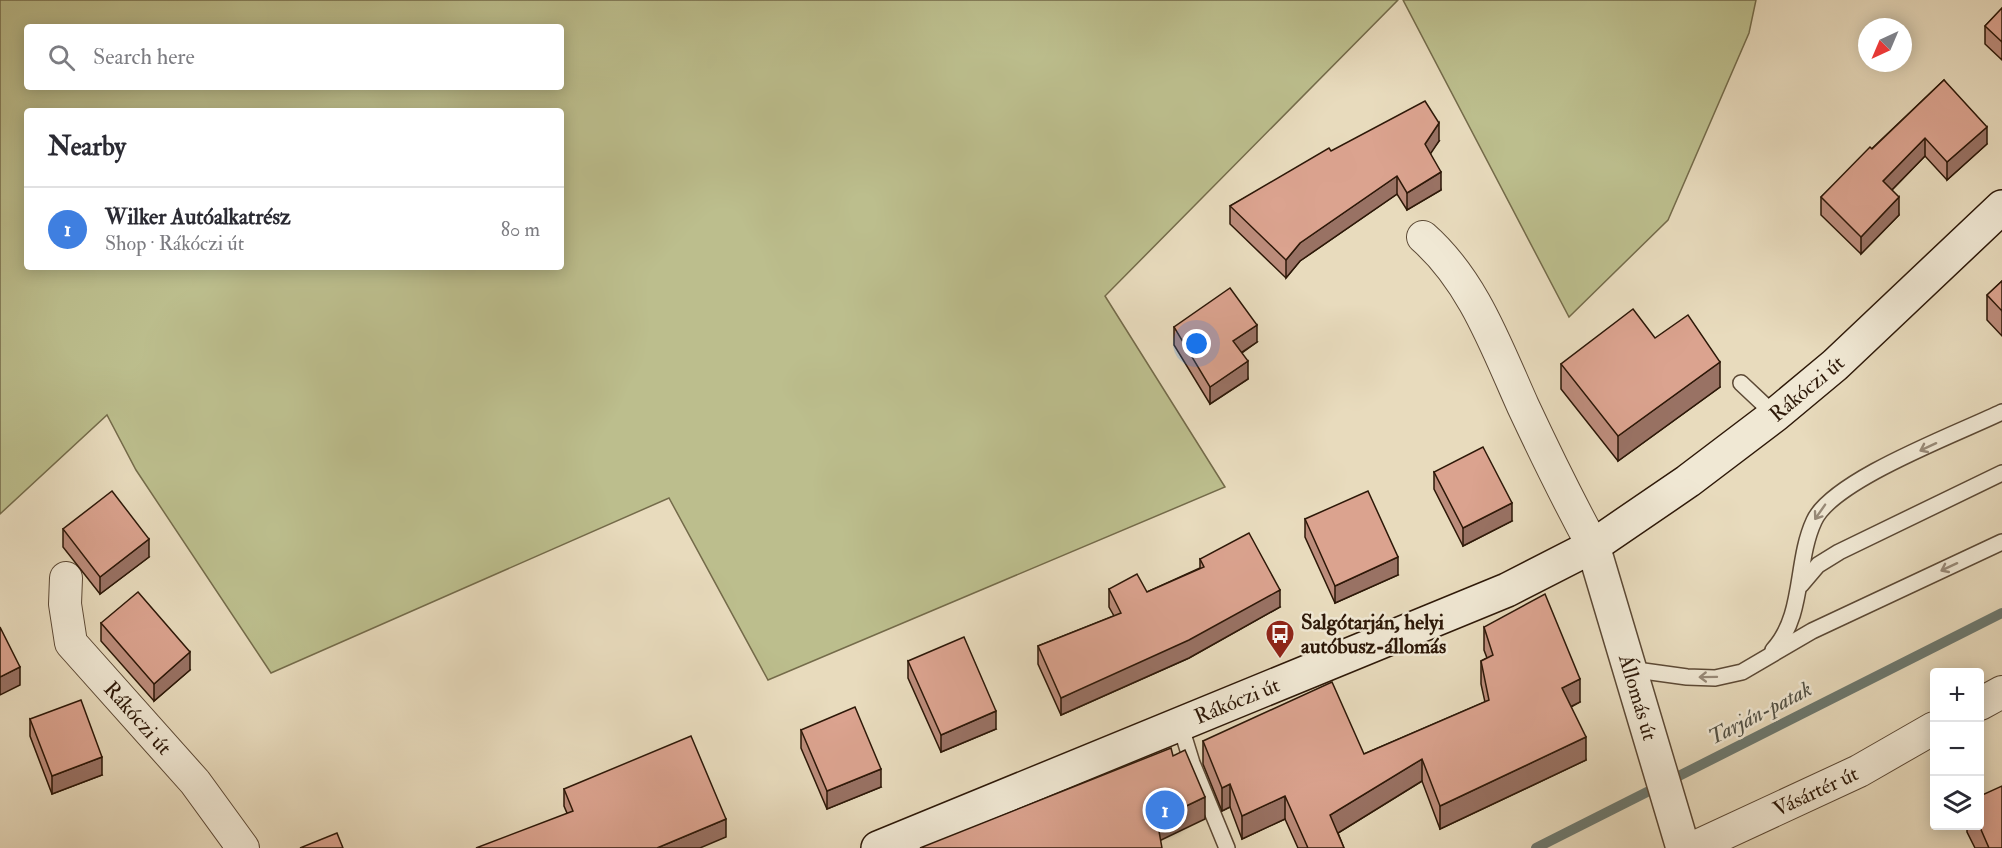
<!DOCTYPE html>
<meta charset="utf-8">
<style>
:root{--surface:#fff;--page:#f7f7f7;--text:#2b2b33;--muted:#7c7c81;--line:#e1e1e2;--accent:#8f2418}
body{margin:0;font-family:"IM FELL Double Pica",serif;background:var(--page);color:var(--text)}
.controls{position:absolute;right:18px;bottom:18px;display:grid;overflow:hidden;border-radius:6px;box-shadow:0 3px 15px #0003}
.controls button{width:54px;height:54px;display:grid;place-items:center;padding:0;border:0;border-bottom:2px solid var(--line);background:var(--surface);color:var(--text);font:30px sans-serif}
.compass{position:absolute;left:1858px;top:18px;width:54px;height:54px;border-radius:50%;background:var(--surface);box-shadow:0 3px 15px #0003;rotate:224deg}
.you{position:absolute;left:1197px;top:344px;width:21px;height:21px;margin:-15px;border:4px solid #fff;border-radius:50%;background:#1a73e8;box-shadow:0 0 0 9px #1a73e833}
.badge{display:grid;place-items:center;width:39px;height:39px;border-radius:50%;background:var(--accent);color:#fff;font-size:20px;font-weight:700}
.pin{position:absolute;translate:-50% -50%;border:3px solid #fff;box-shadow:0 2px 6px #0006}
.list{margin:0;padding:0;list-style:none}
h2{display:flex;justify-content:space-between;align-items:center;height:78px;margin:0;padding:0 24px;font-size:26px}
h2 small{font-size:20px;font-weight:400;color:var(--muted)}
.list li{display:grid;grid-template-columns:39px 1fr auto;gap:18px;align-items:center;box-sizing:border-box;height:84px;padding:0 24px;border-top:2px solid var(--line)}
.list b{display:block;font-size:22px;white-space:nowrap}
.list p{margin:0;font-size:20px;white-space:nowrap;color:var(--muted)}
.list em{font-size:20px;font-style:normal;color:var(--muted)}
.icon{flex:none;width:33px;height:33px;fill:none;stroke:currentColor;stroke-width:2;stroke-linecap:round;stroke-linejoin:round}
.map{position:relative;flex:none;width:2002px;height:848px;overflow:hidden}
.search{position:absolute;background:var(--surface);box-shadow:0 3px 15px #0003;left:24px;top:24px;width:540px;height:66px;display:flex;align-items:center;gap:15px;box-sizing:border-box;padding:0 21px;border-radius:6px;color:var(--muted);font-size:22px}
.panel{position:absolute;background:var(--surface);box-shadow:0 3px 15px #0003;left:24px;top:108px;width:540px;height:162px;border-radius:6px}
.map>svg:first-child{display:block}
.green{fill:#bcbe8d;stroke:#746b4a;stroke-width:1.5;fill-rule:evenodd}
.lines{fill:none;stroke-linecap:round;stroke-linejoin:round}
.stream{stroke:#6d7970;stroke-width:10}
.service-casing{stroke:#5c4935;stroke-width:18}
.minor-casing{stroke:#5c4935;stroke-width:34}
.tertiary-casing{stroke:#5c4935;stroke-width:36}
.secondary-casing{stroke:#2d1808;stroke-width:36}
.service{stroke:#f0e8d4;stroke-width:15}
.minor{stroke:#f0e8d4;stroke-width:32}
.tertiary{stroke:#f0e8d4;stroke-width:33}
.secondary{stroke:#f0e8d4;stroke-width:33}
.wall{fill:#bc8c7b;stroke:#2d1808;stroke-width:1.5}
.shaded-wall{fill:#997264;stroke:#2d1808;stroke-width:1.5}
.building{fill:#dba38f;stroke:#2d1808;stroke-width:1.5}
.oneway{stroke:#988a78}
.labels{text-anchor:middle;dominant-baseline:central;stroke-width:5;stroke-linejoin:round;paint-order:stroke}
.street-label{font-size:21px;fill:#2d1808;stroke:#f0e8d4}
.poi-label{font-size:21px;font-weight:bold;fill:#2d1808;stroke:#f0e8d4;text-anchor:start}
.water-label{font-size:22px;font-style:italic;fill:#525145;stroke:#f0e8d4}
</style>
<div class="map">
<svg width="2002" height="848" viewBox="0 0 2002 848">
<rect width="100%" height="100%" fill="#e8dbbd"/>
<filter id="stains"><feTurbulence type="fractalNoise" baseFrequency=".00333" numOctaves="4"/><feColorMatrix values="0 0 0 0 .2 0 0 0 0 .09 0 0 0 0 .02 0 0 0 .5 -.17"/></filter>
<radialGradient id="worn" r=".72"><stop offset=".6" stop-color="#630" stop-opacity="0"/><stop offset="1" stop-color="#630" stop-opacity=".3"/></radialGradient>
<g class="green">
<path d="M0,0H1398L1105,296L1225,487L768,680L669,498L271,673L136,470L107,415L0,514ZM27,27H561V87H27ZM27,111H561V267H27Z"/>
<path d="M1403,0H1756L1749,33L1668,220L1569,317Z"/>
</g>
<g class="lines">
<path class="stream" d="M1536,848L2002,613"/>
<g class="service-casing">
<g id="service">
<path d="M1741,383L1775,415"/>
<path d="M1801,585L1818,565L1839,552L2002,473"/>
<path d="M1773,650C1805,615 1795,562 1814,521C1832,480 1959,433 2002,412"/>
<path d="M1629,669L1687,677L1715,678L1742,672L1812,631L2002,542"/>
<path d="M1180,724L1192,763L1227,848"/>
</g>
</g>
<g class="minor-casing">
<g id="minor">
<path d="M1423,237C1473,281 1496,346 1523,406C1545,453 1568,500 1593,546"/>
<path id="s1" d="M66,578L65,604L71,643L195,782L243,848"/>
<path d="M1980,704L2002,692"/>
<path id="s2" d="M1693,848L1859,771L1934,728"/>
</g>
</g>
<g class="tertiary-casing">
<g id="tertiary">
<path id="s3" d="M1593,546L1683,848"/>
</g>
</g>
<g class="secondary-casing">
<g id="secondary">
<path id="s4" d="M878,848L1507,590L1593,546L1688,481L1775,415L1835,365L2002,207"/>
</g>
</g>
<use href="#service" class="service"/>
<use href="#minor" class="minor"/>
<use href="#tertiary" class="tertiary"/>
<use href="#secondary" class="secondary"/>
</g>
<g class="wall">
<path d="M2002,8V60L1985,44V26Z"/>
<path d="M1944,80L1987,144L1947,180L1925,156L1892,190L1899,215L1861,254L1821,215V197Z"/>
<path d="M1439,141L1430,153L1441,190L1407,210L1397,194L1300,261L1286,278L1230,224V206L1331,151Z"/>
<path d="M2002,281V336L1987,320V295Z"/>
<path d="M1174,327L1257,342L1242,353L1248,379L1210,404L1174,345Z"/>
<path d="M1655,338L1720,387L1618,461L1561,389V364Z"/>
<path d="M1434,472L1512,521L1463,546L1434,489Z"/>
<path d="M1305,519L1398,575L1335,603L1305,537Z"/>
<path d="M63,529L149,557L100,594L63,547Z"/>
<path d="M1200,559L1280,607L1189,658L1061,715L1038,664V646L1114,616L1109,607V589L1147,592L1200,568Z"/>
<path d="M101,623L190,670L154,701L101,641Z"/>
<path d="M1484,627L1580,702L1571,707L1586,760L1440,829L1422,781L1338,833L1344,848H1298L1285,819L1242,839L1230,807L1222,811L1203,764V741L1364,754L1485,702L1481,684V661L1487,658L1484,650Z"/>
<path d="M908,661L996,729L941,752L908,678Z"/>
<path d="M30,719L102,775L52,794L30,736Z"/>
<path d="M801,730L881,787L827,809L801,748Z"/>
<path d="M564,789L726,837L567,813L564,806Z"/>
<path d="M1967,825H1980L2002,848H1975L1967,832Z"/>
</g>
<g class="shaded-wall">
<path d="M1439,123V141L1425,162V144Z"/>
<path d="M1987,127V144L1947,180V162Z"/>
<path d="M1925,138V156L1883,199V181Z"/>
<path d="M1441,172V190L1407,210V193Z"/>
<path d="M1397,176V194L1300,261L1286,278V260L1300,243Z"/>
<path d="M1899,197V215L1861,254V237Z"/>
<path d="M1257,325V342L1233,358V341Z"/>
<path d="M1248,361V379L1210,404V387Z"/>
<path d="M1720,362V387L1618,461V436Z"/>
<path d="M1512,503V521L1463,546V528Z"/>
<path d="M149,539V557L100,594V577Z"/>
<path d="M1398,557V575L1335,603V586Z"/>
<path d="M1280,590V607L1189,658L1061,715V698Z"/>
<path d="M190,652V670L154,701V684Z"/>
<path d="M20,667V685L0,695V677Z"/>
<path d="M1580,679V702L1562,711V688Z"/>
<path d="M996,711V729L941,752V735Z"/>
<path d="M1586,737V760L1440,829V806Z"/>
<path d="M102,757V775L52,794V776Z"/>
<path d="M1422,759V781L1330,838V815Z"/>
<path d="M881,769V787L827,809V791Z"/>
<path d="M1230,784V807L1222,811V788Z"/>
<path d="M1285,796V819L1242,839V816Z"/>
<path d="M1205,797V819L1157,842V820Z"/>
<path d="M726,819V837L700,848H657Z"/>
</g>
<g class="building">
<path d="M2002,8V42L1985,26Z"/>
<path d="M1944,80L1987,127L1947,162L1925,138L1883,181L1899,197L1861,237L1821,197L1870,147L1872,149Z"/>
<path d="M1425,101L1439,123L1425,144L1441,172L1407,193L1397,176L1300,243L1286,260L1230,206L1329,148L1331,151Z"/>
<path d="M2002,281V311L1987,295Z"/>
<path d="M1230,288L1257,325L1233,341L1248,361L1210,387L1174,327Z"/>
<path d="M1633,309L1655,338L1688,315L1720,362L1618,436L1561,364Z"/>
<path d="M1483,447L1512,503L1463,528L1434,472Z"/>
<path d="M112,491L149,539L100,577L63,529Z"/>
<path d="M1368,491L1398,557L1335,586L1305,519Z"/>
<path d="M1249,533L1280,590L1189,640L1061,698L1038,646L1121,613L1109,589L1137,574L1147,592L1204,567L1200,559Z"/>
<path d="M138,592L190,652L154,684L101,623Z"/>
<path d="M1545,594L1580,679L1562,688L1586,737L1440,806L1422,759L1330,815L1344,848H1308L1285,796L1242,816L1230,784L1222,788L1203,741L1332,682L1364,754L1489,700L1481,661L1493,655L1484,627Z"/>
<path d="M0,627L20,667L0,677Z"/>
<path d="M964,637L996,711L941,735L908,661Z"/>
<path d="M81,700L102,757L52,776L30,719Z"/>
<path d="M855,707L881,769L827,791L801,730Z"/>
<path d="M691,736L726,819L657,848H476L573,811L564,789Z"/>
<path d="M1171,748L1173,756L1185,750L1205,797L1157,820L1162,848H920Z"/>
<path d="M2002,786V848H1989L1979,825H1980V796Z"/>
<path d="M337,833L343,848H300Z"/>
</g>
<defs><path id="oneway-shaft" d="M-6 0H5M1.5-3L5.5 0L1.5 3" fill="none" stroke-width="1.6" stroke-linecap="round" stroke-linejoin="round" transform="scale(1.5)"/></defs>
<g class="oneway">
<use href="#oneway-shaft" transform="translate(1928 447) rotate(155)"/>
<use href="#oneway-shaft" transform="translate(1820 512) rotate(125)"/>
<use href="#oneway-shaft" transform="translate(1949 567) rotate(155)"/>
<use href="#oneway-shaft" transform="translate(1708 677) rotate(179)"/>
</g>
<defs>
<g id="bus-pin" transform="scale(1.5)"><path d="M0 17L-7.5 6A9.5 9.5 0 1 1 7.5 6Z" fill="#8f2418" stroke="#f0e8d4"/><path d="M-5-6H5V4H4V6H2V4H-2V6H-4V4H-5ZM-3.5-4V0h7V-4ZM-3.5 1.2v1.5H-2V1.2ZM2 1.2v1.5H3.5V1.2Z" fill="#fff"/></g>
</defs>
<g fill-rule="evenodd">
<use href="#bus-pin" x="1280" y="634"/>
</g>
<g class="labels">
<g class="street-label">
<text stroke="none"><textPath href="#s4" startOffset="1042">Rákóczi út</textPath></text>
<text stroke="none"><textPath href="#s3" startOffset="158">Állomás út</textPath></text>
<text stroke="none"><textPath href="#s4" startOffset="388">Rákóczi út</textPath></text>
<text stroke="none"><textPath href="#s1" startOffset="166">Rákóczi út</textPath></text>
<text stroke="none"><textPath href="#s2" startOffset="135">Vásártér út</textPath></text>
</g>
<g class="poi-label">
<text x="1301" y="622">Salgótarján, helyi<tspan x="1301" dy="24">autóbusz-állomás</tspan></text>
</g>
<g class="water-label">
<text transform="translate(1760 713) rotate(-27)">Tarján-patak</text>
</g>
</g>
<rect width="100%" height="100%" filter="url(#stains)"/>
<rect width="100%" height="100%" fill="url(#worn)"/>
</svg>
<div class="controls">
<button>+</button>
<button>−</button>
<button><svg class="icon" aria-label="layers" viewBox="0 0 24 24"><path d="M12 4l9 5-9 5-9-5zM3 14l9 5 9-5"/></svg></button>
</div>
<svg class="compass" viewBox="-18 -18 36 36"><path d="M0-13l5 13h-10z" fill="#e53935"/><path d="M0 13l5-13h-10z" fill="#7c7c81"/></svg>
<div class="you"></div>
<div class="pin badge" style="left:1165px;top:810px;background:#3f7fe0">1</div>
<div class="search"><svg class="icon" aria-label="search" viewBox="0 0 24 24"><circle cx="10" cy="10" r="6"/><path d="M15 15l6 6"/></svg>Search here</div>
<section class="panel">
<h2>Nearby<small></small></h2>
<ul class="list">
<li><span class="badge" style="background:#3f7fe0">1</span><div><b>Wilker Autóalkatrész</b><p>Shop · Rákóczi út</p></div><em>80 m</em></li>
</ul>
</section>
</div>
